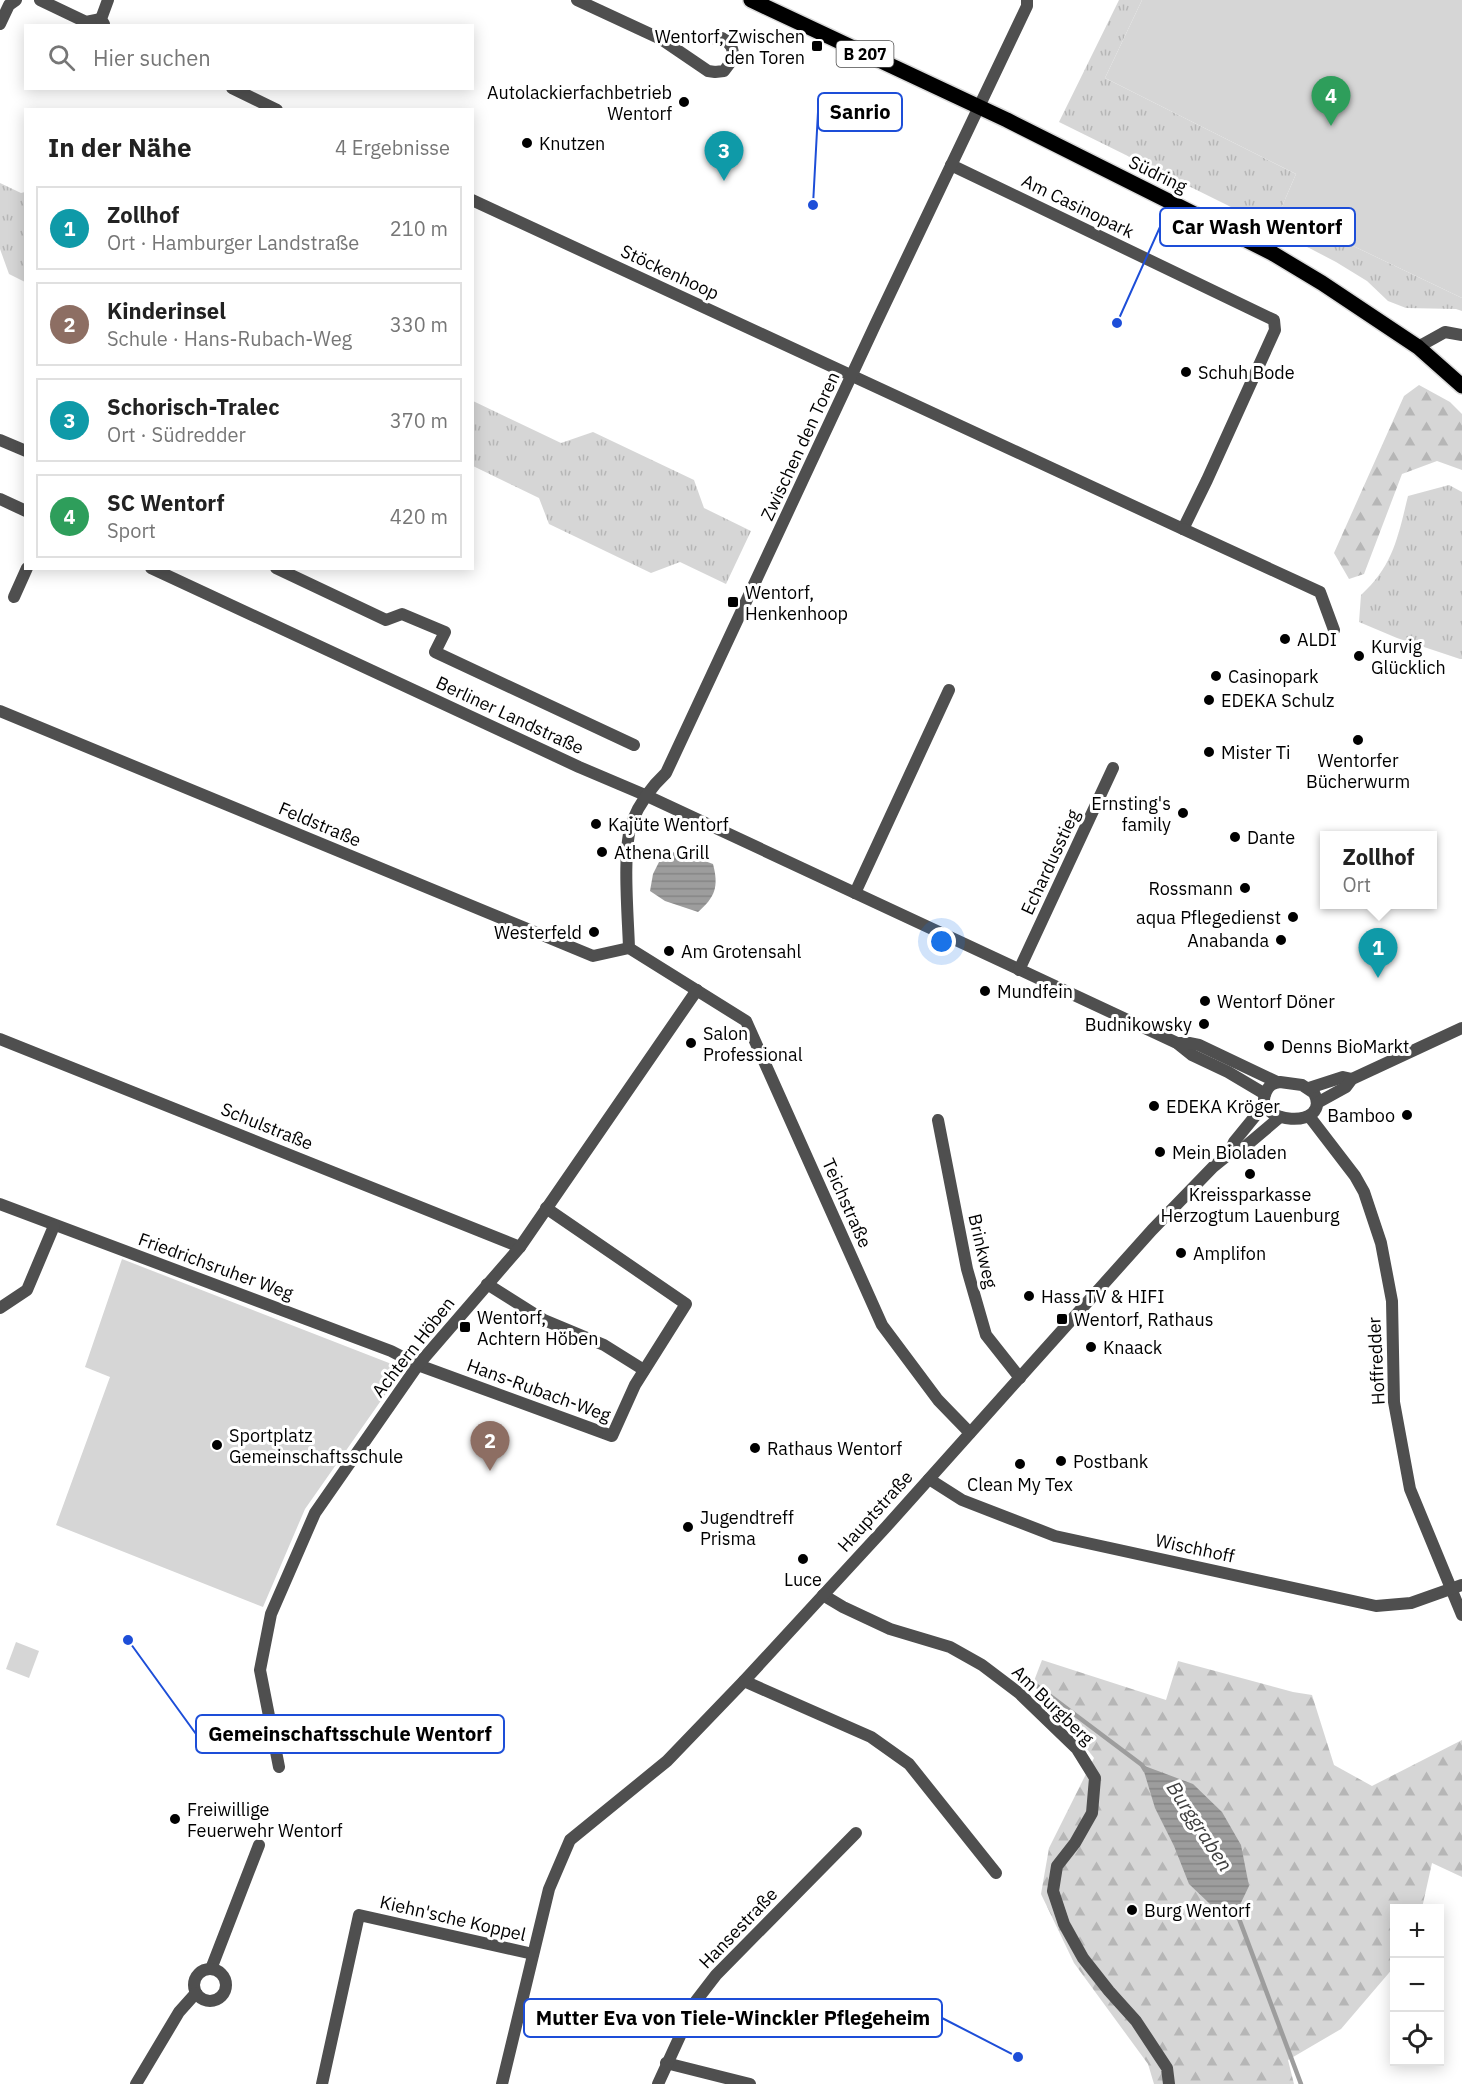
<!DOCTYPE html>
<html lang="de">
<meta charset="utf-8">
<style>
:root{--surface:#fff;--page:#f6f6f6;--text:#222;--muted:#767676;--line:#e0e0e0;--accent:#000}
body{margin:0;font-family:"IBM Plex Sans",sans-serif;background:var(--page);color:var(--text)}
.controls{position:absolute;right:18px;bottom:18px;display:grid;overflow:hidden;border-radius:0px;box-shadow:0 3px 15px #0003}
.controls button{width:54px;height:54px;display:grid;place-items:center;padding:0;border:0;border-bottom:2px solid var(--line);background:var(--surface);color:var(--text);font:30px sans-serif}
.you{position:absolute;left:942px;top:942px;width:21px;height:21px;margin:-15px;border:4px solid #fff;border-radius:50%;background:#1a73e8;box-shadow:0 0 0 9px #1a73e833}
.badge{display:grid;place-items:center;width:39px;height:39px;border-radius:50%;background:var(--accent);color:#fff;font-size:20px;font-weight:700}
.pin{position:absolute;translate:-50% -50px;filter:drop-shadow(0 2px 3px #0008)}
.pin::after{content:'';position:absolute;top:32px;width:21px;height:18px;background:inherit;clip-path:polygon(0 0,100% 0,50% 100%)}
.popup{position:absolute;left:1320px;top:831px;width:117px;height:78px;box-sizing:border-box;display:grid;place-content:center;border-radius:0px;background:var(--surface);filter:drop-shadow(0 2px 4px #0005);font-size:20px;white-space:nowrap;color:var(--muted)}
.popup b{font-size:22px;color:var(--text)}
.popup::after{content:'';position:absolute;left:50%;top:100%;margin-left:-12px;border:12px solid transparent;border-top-color:var(--surface)}
.list{margin:0;padding:0;list-style:none}
h2{display:flex;justify-content:space-between;align-items:center;height:78px;margin:0;padding:0 24px;font-size:26px}
h2 small{font-size:20px;font-weight:400;color:var(--muted)}
.list li{display:grid;grid-template-columns:39px 1fr auto;gap:18px;align-items:center;box-sizing:border-box;height:84px;margin:0 12px 12px;padding:0 12px;border:2px solid var(--line);border-radius:0px}
.list b{display:block;font-size:22px;white-space:nowrap}
.list p{margin:0;font-size:20px;white-space:nowrap;color:var(--muted)}
.list em{font-size:20px;font-style:normal;color:var(--muted)}
.icon{flex:none;width:33px;height:33px;fill:none;stroke:currentColor;stroke-width:2;stroke-linecap:round;stroke-linejoin:round}
.map{position:relative;flex:none;width:1462px;height:2084px;overflow:hidden}
.search{position:absolute;background:var(--surface);box-shadow:0 3px 15px #0003;left:24px;top:24px;width:450px;height:66px;display:flex;align-items:center;gap:15px;box-sizing:border-box;padding:0 21px;border-radius:0px;color:var(--muted);font-size:22px}
.panel{position:absolute;background:var(--surface);box-shadow:0 3px 15px #0003;left:24px;top:108px;width:450px;height:462px;border-radius:0px}
.map>svg:first-child{display:block}
.grass{fill:url(#grass-tufts)}
.forest{fill:url(#forest-firs)}
.garden{fill:#d6d6d6}
.water{fill:url(#water-rules)}
.lines{fill:none;stroke-linecap:round;stroke-linejoin:round}
.stream{stroke:#9d9d9d;stroke-width:4.5}
.primary-casing{stroke:#dbdbdb;stroke-width:18}
.minor{stroke:#4f4f4f;stroke-width:12}
.primary{stroke:#000;stroke-width:15}
.poi-dot{fill:#000;stroke:#fff;stroke-width:2}
.labels{text-anchor:middle;dominant-baseline:central;stroke-width:6;stroke-linejoin:round;paint-order:stroke}
.shield{fill:#fff;stroke:#4c4c4c;stroke-width:1.5}
.shield-label{font-size:16px;font-weight:bold;fill:#000}
.poi-label{font-size:18px;fill:#000;stroke:#fff;text-anchor:start}
.street-label{font-size:18px;fill:#000;stroke:#fff}
.water-label{font-size:20px;font-style:italic;fill:#3e3e3e;stroke:#fff}
.leader{fill:none;stroke:#1d4ed8;stroke-width:2}
.callout-dot{fill:#1d4ed8;stroke:#fff;stroke-width:2}
.callout{fill:#fff;stroke:#1d4ed8;stroke-width:2}
.callout-label{font-size:20px;text-anchor:middle;font-weight:bold;fill:#000}
</style>
<div class="map">
<svg width="1462" height="2084" viewBox="0 0 1462 2084">
<defs>
<pattern id="grass-tufts" width="24" height="20" patternUnits="userSpaceOnUse" patternTransform="scale(1.5)"><rect width="24" height="20" fill="#d6d6d6"/><path d="M3 7l-1-3M5 7V3M7 7l1-3M15 17l-1-3M17 17v-4M19 17l1-3" fill="none" stroke="#b6b6b6"/></pattern>
<pattern id="forest-firs" width="22" height="20" patternUnits="userSpaceOnUse" patternTransform="scale(1.5)"><rect width="22" height="20" fill="#d6d6d6"/><path d="M5 1l3.5 6h-7zM16 11l3.5 6h-7z" fill="#b6b6b6"/></pattern>
<pattern id="water-rules" width="6" height="5" patternUnits="userSpaceOnUse" patternTransform="scale(1.5)"><rect width="6" height="5" fill="#9d9d9d"/><path d="M0 2.5h6" fill="none" stroke="#858585"/></pattern>
</defs>
<rect width="100%" height="100%" fill="#fff"/>
<g class="grass">
<path d="M1119,0H1142L1105,78L1296,174L1280,211L1462,298V311L1456,309L1406,308L1388,301L1367,281L1336,262L1227,205L1059,122Z"/>
<path d="M0,183L21,193L25,192V282L9,274L0,249Z"/>
<path d="M473,401L561,443L593,432L694,480L704,508L751,531L726,584L680,562L651,573L549,524L539,498L473,466Z"/>
<path d="M1449,485L1462,492V659H1460L1397,638L1359,622L1361,595C1393,566 1398,537 1408,496Z"/>
</g>
<g class="forest">
<path d="M1419,385L1450,402L1462,414V470L1437,461L1402,474L1364,574L1349,579L1334,553L1404,396Z"/>
<path d="M1042,1660L1166,1700L1178,1661L1293,1692L1312,1695L1334,1765L1372,1786L1462,1740V1877L1432,1863L1422,1908H1394V1967L1341,2029L1288,2060L1294,2084H1154L1148,2064L1074,1963L1041,1894L1049,1848L1094,1758L1034,1681Z"/>
</g>
<g class="garden">
<path d="M1142,0H1462V298L1280,211L1296,174L1105,78Z"/>
<path d="M122,1259L389,1363L397,1369L394,1382L305,1509L263,1607L56,1525L110,1377L85,1367Z"/>
<path d="M16,1642L39,1651L29,1678L6,1669Z"/>
</g>
<g class="water">
<path d="M676,852L691,856L713,864C719,887 715,897 698,912L665,901L650,891L653,874L663,854Z"/>
<path d="M1142,1765L1193,1784L1222,1812L1241,1845L1249,1886L1237,1911L1210,1904L1189,1884L1174,1846L1155,1808Z"/>
</g>
<g class="lines">
<g class="stream">
<path d="M1017,1671L1142,1765L1145,1770"/>
<path d="M1235,1908L1301,2084"/>
</g>
<g class="primary-casing">
<path id="primary" d="M751,0L1007,120L1272,253L1322,283L1418,347L1462,386"/>
</g>
<g class="minor">
<path d="M40,0L86,22L101,19"/>
<path d="M577,0L661,39L708,71L715,72L724,71L733,59C734,49 731,43 722,38L661,39"/>
<path d="M0,24L9,5L16,0"/>
<path d="M104,24L101,19L108,0"/>
<path d="M232,88L277,110"/>
<path d="M472,200L1183,529L1207,480L1275,330L1274,320L951,165"/>
<path d="M1418,347L1445,332L1462,335"/>
<path d="M0,440L26,451"/>
<path d="M0,499L26,511"/>
<path d="M1183,529L1320,592L1334,630"/>
<path d="M151,568L579,767L645,795L1177,1043L1192,1055L1228,1072L1265,1094"/>
<path d="M276,568L386,620L402,614L445,632L435,652L634,745"/>
<path d="M14,597L27,568"/>
<path d="M0,711L593,956L629,948"/>
<path d="M855,893L949,690"/>
<path d="M1019,970L1113,768"/>
<path d="M0,1039L520,1247"/>
<path d="M1177,1043H1189L1199,1045L1277,1082"/>
<path d="M1280,1082L1302,1085L1314,1093C1333,1131 1250,1124 1266,1092C1269,1085 1273,1083 1280,1082Z"/>
<path d="M1309,1088L1343,1077L1352,1079"/>
<path d="M1317,1103L1346,1087L1352,1079L1462,1028"/>
<path d="M1309,1116L1355,1176L1364,1192L1381,1243L1392,1301L1394,1402L1410,1489L1462,1615"/>
<path d="M938,1120L967,1269L986,1335L1020,1378"/>
<path d="M1229,1154L1234,1142L1265,1104"/>
<path d="M0,1204L391,1351L418,1365L612,1436L635,1385L686,1304L546,1208"/>
<path d="M487,1284L544,1320L604,1345L644,1370"/>
<path d="M0,1308L27,1290L54,1226"/>
<path d="M970,1433L938,1400L882,1325L746,1021L629,948C628,915 622,850 632,822C640,802 651,787 666,773L876,323L1027,6V0"/>
<path d="M929,1479L962,1500L1055,1536L1376,1606L1411,1603L1462,1585"/>
<path d="M823,1595L843,1607L890,1629L950,1647L982,1665L1019,1693L1077,1749L1095,1778L1092,1813L1075,1843L1057,1866L1053,1891L1064,1924L1083,1958L1109,1991L1136,2021L1167,2068L1169,2084"/>
<path d="M744,1681L871,1737L909,1764L996,1873"/>
<path d="M279,1767L260,1670L271,1614L315,1513L418,1365L520,1247L697,990"/>
<path d="M211,1969L259,1845"/>
<circle cx="210" cy="1985" r="16"/>
<path d="M666,2063L750,2084"/>
<path d="M136,2084L179,2012L196,1993"/>
<path d="M322,2084L359,1915L533,1954"/>
<path d="M502,2084L549,1889L570,1840L667,1761L744,1681L886,1527L1152,1230L1213,1167L1229,1154L1241,1150L1280,1117"/>
<path d="M658,2084L696,2001L716,1975L856,1833"/>
</g>
<use href="#primary" class="primary"/>
</g>
<g class="poi-dot">
<rect x="811" y="40" width="12" height="12" rx="3"/>
<circle cx="684" cy="102" r="6"/>
<circle cx="527" cy="143" r="6"/>
<circle cx="1186" cy="372" r="6"/>
<rect x="727" y="596" width="12" height="12" rx="3"/>
<circle cx="1285" cy="639" r="6"/>
<circle cx="1359" cy="656" r="6"/>
<circle cx="1216" cy="676" r="6"/>
<circle cx="1209" cy="700" r="6"/>
<circle cx="1358" cy="740" r="6"/>
<circle cx="1209" cy="752" r="6"/>
<circle cx="1183" cy="813" r="6"/>
<circle cx="596" cy="824" r="6"/>
<circle cx="1235" cy="837" r="6"/>
<circle cx="602" cy="852" r="6"/>
<circle cx="1245" cy="888" r="6"/>
<circle cx="1293" cy="917" r="6"/>
<circle cx="594" cy="932" r="6"/>
<circle cx="1281" cy="940" r="6"/>
<circle cx="669" cy="951" r="6"/>
<circle cx="985" cy="991" r="6"/>
<circle cx="1205" cy="1001" r="6"/>
<circle cx="1204" cy="1024" r="6"/>
<circle cx="691" cy="1043" r="6"/>
<circle cx="1269" cy="1046" r="6"/>
<circle cx="1154" cy="1106" r="6"/>
<circle cx="1407" cy="1115" r="6"/>
<circle cx="1160" cy="1152" r="6"/>
<circle cx="1250" cy="1174" r="6"/>
<circle cx="1181" cy="1253" r="6"/>
<circle cx="1029" cy="1296" r="6"/>
<rect x="1056" y="1313" width="12" height="12" rx="3"/>
<rect x="459" y="1321" width="12" height="12" rx="3"/>
<circle cx="1091" cy="1347" r="6"/>
<circle cx="217" cy="1445" r="6"/>
<circle cx="755" cy="1448" r="6"/>
<circle cx="1061" cy="1461" r="6"/>
<circle cx="1020" cy="1464" r="6"/>
<circle cx="688" cy="1527" r="6"/>
<circle cx="803" cy="1559" r="6"/>
<circle cx="175" cy="1819" r="6"/>
<circle cx="1132" cy="1910" r="6"/>
</g>
<g class="labels">
<rect class="shield" x="836.5" y="41" width="57" height="26" rx="4.5"/>
<g class="shield-label">
<text x="865" y="54">B 207</text>
</g>
<g class="poi-label">
<text x="805" y="36" text-anchor="end">Wentorf, Zwischen<tspan x="805" dy="21">den Toren</tspan></text>
<text x="672" y="92" text-anchor="end">Autolackierfachbetrieb<tspan x="672" dy="21">Wentorf</tspan></text>
<text x="539" y="143">Knutzen</text>
<text x="1198" y="372">Schuh Bode</text>
<text x="745" y="592">Wentorf,<tspan x="745" dy="21">Henkenhoop</tspan></text>
<text x="1297" y="639">ALDI</text>
<text x="1371" y="646">Kurvig<tspan x="1371" dy="21">Glücklich</tspan></text>
<text x="1228" y="676">Casinopark</text>
<text x="1221" y="700">EDEKA Schulz</text>
<text x="1221" y="752">Mister Ti</text>
<text x="1358" y="760" text-anchor="middle">Wentorfer<tspan x="1358" dy="21">Bücherwurm</tspan></text>
<text x="1171" y="803" text-anchor="end">Ernsting's<tspan x="1171" dy="21">family</tspan></text>
<text x="608" y="824">Kajüte Wentorf</text>
<text x="1247" y="837">Dante</text>
<text x="614" y="852">Athena Grill</text>
<text x="1233" y="888" text-anchor="end">Rossmann</text>
<text x="1281" y="917" text-anchor="end">aqua Pflegedienst</text>
<text x="582" y="932" text-anchor="end">Westerfeld</text>
<text x="1269" y="940" text-anchor="end">Anabanda</text>
<text x="681" y="951">Am Grotensahl</text>
<text x="997" y="991">Mundfein</text>
<text x="1217" y="1001">Wentorf Döner</text>
<text x="1192" y="1024" text-anchor="end">Budnikowsky</text>
<text x="703" y="1033">Salon<tspan x="703" dy="21">Professional</tspan></text>
<text x="1281" y="1046">Denns BioMarkt</text>
<text x="1166" y="1106">EDEKA Kröger</text>
<text x="1395" y="1115" text-anchor="end">Bamboo</text>
<text x="1172" y="1152">Mein Bioladen</text>
<text x="1250" y="1194" text-anchor="middle">Kreissparkasse<tspan x="1250" dy="21">Herzogtum Lauenburg</tspan></text>
<text x="1193" y="1253">Amplifon</text>
<text x="1041" y="1296">Hass TV &amp; HIFI</text>
<text x="477" y="1317">Wentorf,<tspan x="477" dy="21">Achtern Höben</tspan></text>
<text x="1074" y="1319">Wentorf, Rathaus</text>
<text x="1103" y="1347">Knaack</text>
<text x="229" y="1435">Sportplatz<tspan x="229" dy="21">Gemeinschaftsschule</tspan></text>
<text x="767" y="1448">Rathaus Wentorf</text>
<text x="1073" y="1461">Postbank</text>
<text x="1020" y="1484" text-anchor="middle">Clean My Tex</text>
<text x="700" y="1517">Jugendtreff<tspan x="700" dy="21">Prisma</tspan></text>
<text x="803" y="1579" text-anchor="middle">Luce</text>
<text x="187" y="1809">Freiwillige<tspan x="187" dy="21">Feuerwehr Wentorf</tspan></text>
<text x="1144" y="1910">Burg Wentorf</text>
</g>
<g class="street-label">
<text transform="translate(1158 174) rotate(26)">Südring</text>
<text transform="translate(1078 206) rotate(26)">Am Casinopark</text>
<text transform="translate(670 272) rotate(25)">Stöckenhoop</text>
<text transform="translate(800 446) rotate(-65)">Zwischen den Toren</text>
<text transform="translate(510 715) rotate(25)">Berliner Landstraße</text>
<text transform="translate(320 824) rotate(23)">Feldstraße</text>
<text transform="translate(1050 862) rotate(-65)">Echardusstieg</text>
<text transform="translate(267 1126) rotate(22)">Schulstraße</text>
<text transform="translate(847 1203) rotate(66)">Teichstraße</text>
<text transform="translate(983 1251) rotate(77)">Brinkweg</text>
<text transform="translate(216 1266) rotate(20)">Friedrichsruher Weg</text>
<text transform="translate(413 1347) rotate(-52)">Achtern Höben</text>
<text transform="translate(1376 1361) rotate(-93)">Hoffredder</text>
<text transform="translate(539 1390) rotate(20)">Hans-Rubach-Weg</text>
<text transform="translate(875 1511) rotate(-48)">Hauptstraße</text>
<text transform="translate(1195 1548) rotate(12)">Wischhoff</text>
<text transform="translate(1053 1705) rotate(44)">Am Burgberg</text>
<text transform="translate(453 1918) rotate(13)">Kiehn'sche Koppel</text>
<text transform="translate(738 1928) rotate(-46)">Hansestraße</text>
</g>
<g class="water-label">
<text transform="translate(1200 1826) rotate(57)">Burggraben</text>
</g>
</g>
<path class="leader" d="M813 205L818 112M1117 323L1160 227M128 1640L196 1734M1018 2057L942 2018"/>
<g class="callout-dot">
<circle cx="813" cy="205" r="6"/>
<circle cx="1117" cy="323" r="6"/>
<circle cx="128" cy="1640" r="6"/>
<circle cx="1018" cy="2057" r="6"/>
</g>
<g class="callout">
<rect x="818" y="93" width="84" height="38" rx="6"/>
<rect x="1160" y="208" width="195" height="38" rx="6"/>
<rect x="196" y="1715" width="308" height="38" rx="6"/>
<rect x="524" y="1999" width="418" height="38" rx="6"/>
</g>
<g class="callout-label">
<text x="860" y="119">Sanrio</text>
<text x="1257" y="234">Car Wash Wentorf</text>
<text x="350" y="1741">Gemeinschaftsschule Wentorf</text>
<text x="733" y="2025">Mutter Eva von Tiele-Winckler Pflegeheim</text>
</g>
</svg>
<div class="controls">
<button>+</button>
<button>−</button>
<button><svg class="icon" aria-label="locate" viewBox="0 0 24 24"><circle cx="12" cy="12" r="6"/><path d="M12 2v4M12 18v4M2 12h4M18 12h4"/></svg></button>
</div>
<div class="you"></div>
<div class="pin badge" style="left:1378px;top:978px;background:#0f9aa8">1</div>
<div class="popup"><b>Zollhof</b>Ort</div>
<div class="pin badge" style="left:490px;top:1471px;background:#8d6e63">2</div>
<div class="pin badge" style="left:724px;top:181px;background:#0f9aa8">3</div>
<div class="pin badge" style="left:1331px;top:126px;background:#2e9e5b">4</div>
<div class="search"><svg class="icon" aria-label="search" viewBox="0 0 24 24"><circle cx="10" cy="10" r="6"/><path d="M15 15l6 6"/></svg>Hier suchen</div>
<section class="panel">
<h2>In der Nähe<small>4 Ergebnisse</small></h2>
<ul class="list">
<li><span class="badge" style="background:#0f9aa8">1</span><div><b>Zollhof</b><p>Ort · Hamburger Landstraße</p></div><em>210 m</em></li>
<li><span class="badge" style="background:#8d6e63">2</span><div><b>Kinderinsel</b><p>Schule · Hans-Rubach-Weg</p></div><em>330 m</em></li>
<li><span class="badge" style="background:#0f9aa8">3</span><div><b>Schorisch-Tralec</b><p>Ort · Südredder</p></div><em>370 m</em></li>
<li><span class="badge" style="background:#2e9e5b">4</span><div><b>SC Wentorf</b><p>Sport</p></div><em>420 m</em></li>
</ul>
</section>
</div>
